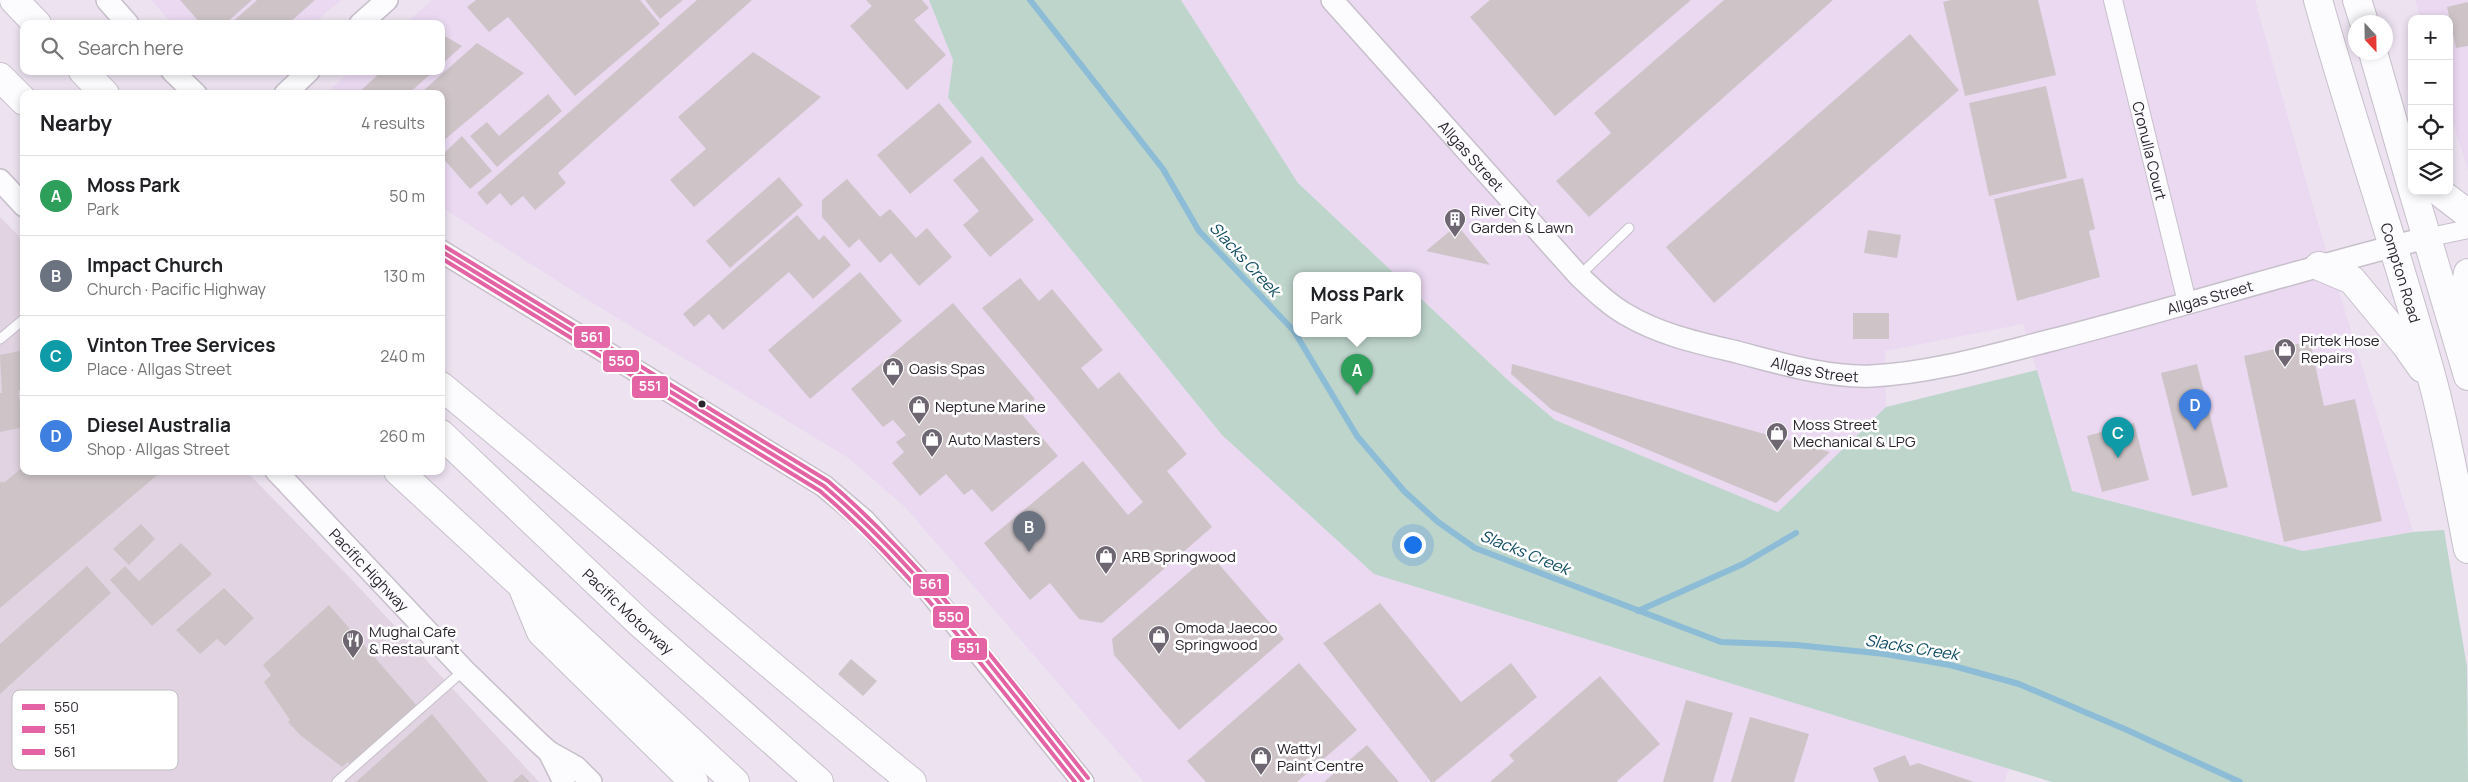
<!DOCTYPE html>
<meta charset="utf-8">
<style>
:root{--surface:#fff;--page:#f2f2f2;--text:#202124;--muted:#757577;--line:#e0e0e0;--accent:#6e6671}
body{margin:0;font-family:Manrope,sans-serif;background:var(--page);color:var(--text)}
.controls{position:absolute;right:15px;top:15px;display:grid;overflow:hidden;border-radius:10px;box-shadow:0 2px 8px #0003}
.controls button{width:45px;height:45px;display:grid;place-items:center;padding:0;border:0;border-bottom:1px solid var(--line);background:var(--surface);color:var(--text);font:25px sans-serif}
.compass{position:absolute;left:2348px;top:15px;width:45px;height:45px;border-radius:50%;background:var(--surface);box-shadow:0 2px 8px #0003;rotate:158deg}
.you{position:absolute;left:1412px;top:544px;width:18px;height:18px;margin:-12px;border:4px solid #fff;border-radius:50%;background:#1a73e8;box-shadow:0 0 0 8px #1a73e833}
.badge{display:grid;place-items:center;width:32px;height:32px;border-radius:50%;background:var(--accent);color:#fff;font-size:16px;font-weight:700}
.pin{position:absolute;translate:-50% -41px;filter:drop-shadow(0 1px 2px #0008)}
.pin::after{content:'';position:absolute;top:26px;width:18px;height:15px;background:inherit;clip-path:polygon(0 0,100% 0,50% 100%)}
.popup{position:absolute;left:1293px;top:272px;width:128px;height:65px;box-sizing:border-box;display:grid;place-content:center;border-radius:10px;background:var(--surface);filter:drop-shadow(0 1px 4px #0005);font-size:16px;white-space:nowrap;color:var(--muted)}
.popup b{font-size:19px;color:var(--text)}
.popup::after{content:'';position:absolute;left:50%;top:100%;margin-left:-10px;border:10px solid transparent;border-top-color:var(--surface)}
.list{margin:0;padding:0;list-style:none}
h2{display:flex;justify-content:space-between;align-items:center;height:65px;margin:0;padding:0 20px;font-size:21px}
h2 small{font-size:16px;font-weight:400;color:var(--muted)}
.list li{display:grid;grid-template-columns:32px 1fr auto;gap:15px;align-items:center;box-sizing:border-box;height:80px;padding:0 20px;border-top:1px solid var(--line)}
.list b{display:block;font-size:19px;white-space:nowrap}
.list p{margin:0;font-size:16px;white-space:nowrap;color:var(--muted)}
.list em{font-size:16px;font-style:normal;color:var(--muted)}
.icon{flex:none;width:28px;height:28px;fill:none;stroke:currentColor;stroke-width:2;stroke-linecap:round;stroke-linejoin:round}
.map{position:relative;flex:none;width:2468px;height:782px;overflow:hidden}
.search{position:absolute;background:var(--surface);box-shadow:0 2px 8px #0003;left:20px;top:20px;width:425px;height:55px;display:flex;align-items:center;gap:12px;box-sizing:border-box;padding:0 18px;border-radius:10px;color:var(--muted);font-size:19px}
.panel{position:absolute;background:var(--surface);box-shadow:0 2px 8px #0003;left:20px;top:90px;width:425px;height:385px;border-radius:10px}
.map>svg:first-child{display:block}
.commercial{fill:#e1d3e1}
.built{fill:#ead9f1}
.green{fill:#bed5cc}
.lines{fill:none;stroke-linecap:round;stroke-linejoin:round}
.stream{stroke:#8dbcd6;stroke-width:6}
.building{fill:#cec4c8}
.service-casing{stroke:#c7c0cb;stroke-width:11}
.minor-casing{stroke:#c7c0cb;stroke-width:20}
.tertiary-casing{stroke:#c7c0cb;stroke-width:24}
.primary-casing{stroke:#c7c0cb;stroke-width:30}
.motorway-casing{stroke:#c7c0cb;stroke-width:30}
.service{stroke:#fcfbfd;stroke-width:9}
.minor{stroke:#fcfbfd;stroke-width:18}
.tertiary{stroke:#fcfbfd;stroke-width:21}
.primary{stroke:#fcfbfd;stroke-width:28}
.motorway{stroke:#fcfbfd;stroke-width:28}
.bus-1-casing{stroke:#fff;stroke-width:8}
.bus-2-casing{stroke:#fff;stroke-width:8}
.bus-3-casing{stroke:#fff;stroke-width:8}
.bus-1{stroke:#e463a4;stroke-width:4}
.bus-2{stroke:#e463a4;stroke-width:4}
.bus-3{stroke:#e463a4;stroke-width:4}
.bus-dot{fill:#2a242d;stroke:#fff;stroke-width:2}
.labels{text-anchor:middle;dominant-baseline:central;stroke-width:5;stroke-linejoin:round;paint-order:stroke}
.street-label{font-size:15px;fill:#2a242d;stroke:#fff}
.poi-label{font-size:15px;fill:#2a242d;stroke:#fff;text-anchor:start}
.water-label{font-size:16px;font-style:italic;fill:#124e64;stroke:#fff}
.key{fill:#fff;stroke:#bfbdc0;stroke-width:1}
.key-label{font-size:14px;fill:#2a242d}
.line-badge{stroke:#fff;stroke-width:2}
.badge-label{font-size:14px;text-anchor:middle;font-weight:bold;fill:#fff}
</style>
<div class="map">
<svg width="2468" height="782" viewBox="0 0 2468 782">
<rect width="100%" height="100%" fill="#ece2f0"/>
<path class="commercial" d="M0,217L24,241V471H246L353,581L539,782H0Z"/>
<g class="built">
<path d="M151,0H341L313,24H173Z"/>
<path d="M432,0H929L953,60L948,98L1222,435L1374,574L2009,769L2004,782H1144L905,507L847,457L586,299L441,207V94H325L351,71H441V24H405Z"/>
<path d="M1181,0H2255L2316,217L2413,532L2303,551L2072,491L2023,324L1885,351L1886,407L1778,512L1555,420L1510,382L1417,295V276H1397L1298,183Z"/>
<path d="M2415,0H2468V170L2449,110V19H2421Z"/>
</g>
<path class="green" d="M929,0H1181L1298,183L1397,276H1297V334H1417V295L1510,382L1555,420L1778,512L1886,407L2037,370L2072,491L2303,551L2413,532L2444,530L2467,667L2468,782H2052L1374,574L1222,435L948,98L953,60Z"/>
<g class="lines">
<g class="stream">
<path d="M1030,0L1163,169L1199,231L1294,331L1357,436L1404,491L1438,522L1475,548L1721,642L1796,645L1885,654L1950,665L2019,684L2127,730L2240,782"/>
<path d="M1638,611L1743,564L1796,533"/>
</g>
</g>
<g class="building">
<path d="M180,0H252L225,24H201Z"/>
<path d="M257,0H315L288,24H230Z"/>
<path d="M476,0H640L660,24L575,96L508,17L489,32L467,7Z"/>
<path d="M645,0H683L660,19Z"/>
<path d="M697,0H752L558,173L566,183L535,210L523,196L511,206L500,193L487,205L477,193Z"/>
<path d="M866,0H922L929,8L914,20L946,55L907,90L850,26L872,6Z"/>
<path d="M1490,0H1691L1555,116L1470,17Z"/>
<path d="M1724,0H1833L1589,217L1556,181L1611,133L1594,113Z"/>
<path d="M1951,0H2038L2056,75L1965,96L1943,2Z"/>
<path d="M2468,2V46L2456,48L2447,7Z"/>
<path d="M441,34L462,46L441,65Z"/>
<path d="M1910,34L1959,90L1714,303L1666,247Z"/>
<path d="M477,43L524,73L443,141L441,94H428L424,90Z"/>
<path d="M753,52L821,97L694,207L670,180L706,149L678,117Z"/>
<path d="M382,71H434L408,94H357Z"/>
<path d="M2046,86L2067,178L1989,196L1969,103Z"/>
<path d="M548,94L562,111L497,167L470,136L487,122L499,136Z"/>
<path d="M939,103L972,142L910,194L877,155Z"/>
<path d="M462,136L492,171L470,189L441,156Z"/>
<path d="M982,156L1034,220L990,257L963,225L979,211L953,180Z"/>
<path d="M779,177L803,205L730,268L706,241Z"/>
<path d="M2083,178L2095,229L2089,231L2100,277L2017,301L1994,199Z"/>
<path d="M847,179L880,217L890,209L916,238L927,228L952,257L919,286L891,253L880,263L859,239L849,248L822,217V200Z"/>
<path d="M797,215L819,240L824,235L851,265L813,299L789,272L723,330L709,314L694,327L683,314Z"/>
<path d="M1457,225L1490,265L1426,251Z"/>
<path d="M1868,230L1901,235L1897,258L1864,253Z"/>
<path d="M860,272L902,321L810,399L768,350Z"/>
<path d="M1020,278L1039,301L1052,289L1103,350L1081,368L1098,389L1119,372L1187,454L1167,471L1212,527L1102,623L1079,619L1050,583L1030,600L984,543L1083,461L1128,515L1143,502L982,308Z"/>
<path d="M953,303L1035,399L1020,412L1058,456L992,512L972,489L964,495L946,474L920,496L892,463L904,452L896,442L906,435L893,420L883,427L851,389Z"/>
<rect x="1853" y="313" width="36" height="26"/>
<path d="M2310,341L2324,406L2355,399L2382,521L2284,542L2244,356Z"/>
<path d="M24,350V390L18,391L24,427L0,432V393H2L0,355Z"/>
<path d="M1512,364L1830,452L1776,503L1552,410L1511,374Z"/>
<path d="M2197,364L2228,487L2192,496L2161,373Z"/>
<path d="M2134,423L2149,480L2102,492L2087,436Z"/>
<path d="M24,466V471H162L0,608V482H5Z"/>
<path d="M141,524L155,539L129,565L113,549Z"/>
<path d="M181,543L212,574L152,626L110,580L125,566L139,581Z"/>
<path d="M1210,554L1284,639L1179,730L1114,655L1112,639Z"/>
<path d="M87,566L111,593L0,694V644Z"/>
<path d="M224,588L254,618L225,646L217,639L200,654L176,630Z"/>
<path d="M1380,603L1461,702L1511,663L1537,697L1434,782H1431L1323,643Z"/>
<path d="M329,605L417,706L351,766L348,762L342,767L300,735L288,722L290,720L264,682L271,675L263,665Z"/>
<path d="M851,659L877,681L863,696L838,674Z"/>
<path d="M1299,663L1357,730L1297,782H1206L1187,761Z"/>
<path d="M1600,676L1660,744L1617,781L1618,782H1490L1514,761L1509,755Z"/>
<path d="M1686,700L1733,713L1713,782H1663Z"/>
<path d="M432,714L488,782H356Z"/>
<path d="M1750,717L1809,734L1794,782H1731Z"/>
<path d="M1367,745L1399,782H1324Z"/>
<path d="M1905,755L1910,766L1918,763L1974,782H1879L1873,768Z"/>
<path d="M522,774L530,782H512Z"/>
</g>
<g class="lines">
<g class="service-casing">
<g id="service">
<path d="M1579,276L1629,228"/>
<path d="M0,339L24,319"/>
<path d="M337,782L464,670"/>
</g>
</g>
<g class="minor-casing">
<g id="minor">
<path id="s1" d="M2113,0L2187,302"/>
<path d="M2426,238L2468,229"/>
</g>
</g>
<g class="tertiary-casing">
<g id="tertiary">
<path d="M107,0L128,24"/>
<path id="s2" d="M1332,0L1579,276C1594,290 1609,305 1627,315C1661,335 1699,343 1737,352C1779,363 1828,378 1872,376C1934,373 1996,354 2056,339C2180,307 2302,269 2426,238"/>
<path d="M360,24L387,0"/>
<path d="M172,71L196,94"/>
<path d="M285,94L309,71"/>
<path d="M0,180L24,206"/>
<path d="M441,251L824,486L865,521L927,589L1083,782"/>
<path id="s3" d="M276,471L464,670L539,743L549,752L576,767L591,782"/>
<path d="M549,752L564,782"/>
</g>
</g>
<g class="primary-casing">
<g id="primary">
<path id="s4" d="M2318,0C2354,129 2399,256 2434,386C2448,440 2457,494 2468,549"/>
<path d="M2357,0L2364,22"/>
<path d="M2373,52L2412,188"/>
<path d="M2413,191L2468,376"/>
<path d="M2438,191L2468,214"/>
<path d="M2319,266L2352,280L2405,344L2422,368"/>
<path d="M2457,330L2468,273"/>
</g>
</g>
<g class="motorway-casing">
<g id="motorway">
<path d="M14,0L37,24"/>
<path d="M83,71L105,94"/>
<path d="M0,77L24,101"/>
<path d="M441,386C600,516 752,653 912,782"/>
<path id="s5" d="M441,434L641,624L819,782"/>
<path d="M398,471L735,782"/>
<path d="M524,591L541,632L694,782"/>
</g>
</g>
<use href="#service" class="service"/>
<use href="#minor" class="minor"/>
<use href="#tertiary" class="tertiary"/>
<use href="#primary" class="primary"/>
<use href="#motorway" class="motorway"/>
<g class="bus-1-casing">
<path id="bus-1" d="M441,251L824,486C924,571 1001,680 1083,782"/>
</g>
<g class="bus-2-casing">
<path id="bus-2" d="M441,258L820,491C918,575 994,682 1075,782"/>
</g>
<g class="bus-3-casing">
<path id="bus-3" d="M444,246L828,481C928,567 1006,676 1088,778"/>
</g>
<use href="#bus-1" class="bus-1"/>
<use href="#bus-2" class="bus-2"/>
<use href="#bus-3" class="bus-3"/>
</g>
<defs>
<g id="building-pin" transform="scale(1.125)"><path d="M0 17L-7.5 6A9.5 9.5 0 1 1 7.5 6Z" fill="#6e6671" stroke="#fff"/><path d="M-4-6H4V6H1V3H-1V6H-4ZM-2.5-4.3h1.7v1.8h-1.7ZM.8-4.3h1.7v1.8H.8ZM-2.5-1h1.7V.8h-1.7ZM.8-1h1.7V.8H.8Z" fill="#fff"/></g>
<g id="shop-pin" transform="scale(1.125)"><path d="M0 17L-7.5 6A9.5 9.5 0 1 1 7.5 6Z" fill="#6e6671" stroke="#fff"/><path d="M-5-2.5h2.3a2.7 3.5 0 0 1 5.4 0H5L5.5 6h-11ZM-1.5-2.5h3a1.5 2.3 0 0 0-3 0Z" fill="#fff"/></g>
<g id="restaurant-pin" transform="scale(1.125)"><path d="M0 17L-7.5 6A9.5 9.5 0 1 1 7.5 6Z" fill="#6e6671" stroke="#fff"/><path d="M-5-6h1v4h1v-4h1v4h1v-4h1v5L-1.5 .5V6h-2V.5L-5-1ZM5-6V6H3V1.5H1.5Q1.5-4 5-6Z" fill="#fff"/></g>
</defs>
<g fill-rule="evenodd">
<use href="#building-pin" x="1455" y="219"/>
<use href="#shop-pin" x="2285" y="349"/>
<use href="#shop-pin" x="893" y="368"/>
<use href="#shop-pin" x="919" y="406"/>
<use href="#shop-pin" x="1777" y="433"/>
<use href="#shop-pin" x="932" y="439"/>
<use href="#shop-pin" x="1106" y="556"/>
<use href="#shop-pin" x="1159" y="636"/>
<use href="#restaurant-pin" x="353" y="640"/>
<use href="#shop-pin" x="1261" y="757"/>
</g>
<circle class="bus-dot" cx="702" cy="404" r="4.5"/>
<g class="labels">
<g class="street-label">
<text stroke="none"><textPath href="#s1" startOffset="155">Cronulla Court</textPath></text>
<text stroke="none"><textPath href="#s2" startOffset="209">Allgas Street</textPath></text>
<text stroke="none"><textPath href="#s4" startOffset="285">Compton Road</textPath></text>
<text stroke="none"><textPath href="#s2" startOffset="1034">Allgas Street</textPath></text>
<text stroke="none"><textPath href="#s2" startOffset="629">Allgas Street</textPath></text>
<text stroke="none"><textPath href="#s3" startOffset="136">Pacific Highway</textPath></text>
<text stroke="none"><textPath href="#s5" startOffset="258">Pacific Motorway</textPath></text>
</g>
<g class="poi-label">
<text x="1471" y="210">River City<tspan x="1471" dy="17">Garden &amp; Lawn</tspan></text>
<text x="2301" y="340">Pirtek Hose<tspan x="2301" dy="17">Repairs</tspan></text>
<text x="909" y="368">Oasis Spas</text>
<text x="935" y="406">Neptune Marine</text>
<text x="1793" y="424">Moss Street<tspan x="1793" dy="17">Mechanical &amp; LPG</tspan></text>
<text x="948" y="439">Auto Masters</text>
<text x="1122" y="556">ARB Springwood</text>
<text x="1175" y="627">Omoda Jaecoo<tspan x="1175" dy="17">Springwood</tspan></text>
<text x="369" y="631">Mughal Cafe<tspan x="369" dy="17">&amp; Restaurant</tspan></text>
<text x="1277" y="748">Wattyl<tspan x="1277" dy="17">Paint Centre</tspan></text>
</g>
<g class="water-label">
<text transform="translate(1245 259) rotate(47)">Slacks Creek</text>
<text transform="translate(1525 552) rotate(22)">Slacks Creek</text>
<text transform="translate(1912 647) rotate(9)">Slacks Creek</text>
</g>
</g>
<rect x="12" y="690" width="166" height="80" rx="8" class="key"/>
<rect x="22" y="704" width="23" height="6" fill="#e463a4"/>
<rect x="22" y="726" width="23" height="7" fill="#e463a4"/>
<rect x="22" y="749" width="23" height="6" fill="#e463a4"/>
<g class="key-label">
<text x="54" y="712">550</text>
<text x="54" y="734">551</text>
<text x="54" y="757">561</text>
</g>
<g class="line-badge">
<rect x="573" y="325" width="38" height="24" rx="5" fill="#e463a4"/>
<rect x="602" y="349" width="38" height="24" rx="5" fill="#e463a4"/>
<rect x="631" y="375" width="38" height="24" rx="5" fill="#e463a4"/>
<rect x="912" y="573" width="38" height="24" rx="5" fill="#e463a4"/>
<rect x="932" y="605" width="38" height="24" rx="5" fill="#e463a4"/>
<rect x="950" y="637" width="38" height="24" rx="5" fill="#e463a4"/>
</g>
<g class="badge-label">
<text x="592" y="342">561</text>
<text x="621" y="366">550</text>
<text x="650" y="391">551</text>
<text x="931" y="589">561</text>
<text x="951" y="622">550</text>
<text x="969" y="653">551</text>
</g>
</svg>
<div class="controls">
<button>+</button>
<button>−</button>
<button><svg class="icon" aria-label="locate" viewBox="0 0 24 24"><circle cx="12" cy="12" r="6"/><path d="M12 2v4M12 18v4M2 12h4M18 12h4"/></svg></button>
<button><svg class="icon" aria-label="layers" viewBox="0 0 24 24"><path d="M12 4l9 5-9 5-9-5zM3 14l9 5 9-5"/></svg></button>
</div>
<svg class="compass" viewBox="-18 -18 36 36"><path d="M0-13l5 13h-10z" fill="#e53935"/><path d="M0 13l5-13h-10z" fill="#757577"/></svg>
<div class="you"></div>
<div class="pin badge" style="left:1357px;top:395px;background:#2e9e5b">A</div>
<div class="popup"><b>Moss Park</b>Park</div>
<div class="pin badge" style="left:1029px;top:552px;background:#6b7280">B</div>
<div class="pin badge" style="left:2118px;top:458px;background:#0f9aa8">C</div>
<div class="pin badge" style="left:2195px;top:430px;background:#3f7fe0">D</div>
<div class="search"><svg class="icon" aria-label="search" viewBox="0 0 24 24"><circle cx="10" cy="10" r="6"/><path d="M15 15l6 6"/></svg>Search here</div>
<section class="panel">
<h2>Nearby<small>4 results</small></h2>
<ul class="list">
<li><span class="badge" style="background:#2e9e5b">A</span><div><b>Moss Park</b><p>Park</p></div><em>50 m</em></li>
<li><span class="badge" style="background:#6b7280">B</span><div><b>Impact Church</b><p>Church · Pacific Highway</p></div><em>130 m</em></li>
<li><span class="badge" style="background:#0f9aa8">C</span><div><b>Vinton Tree Services</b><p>Place · Allgas Street</p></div><em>240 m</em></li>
<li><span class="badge" style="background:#3f7fe0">D</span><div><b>Diesel Australia</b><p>Shop · Allgas Street</p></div><em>260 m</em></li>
</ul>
</section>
</div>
